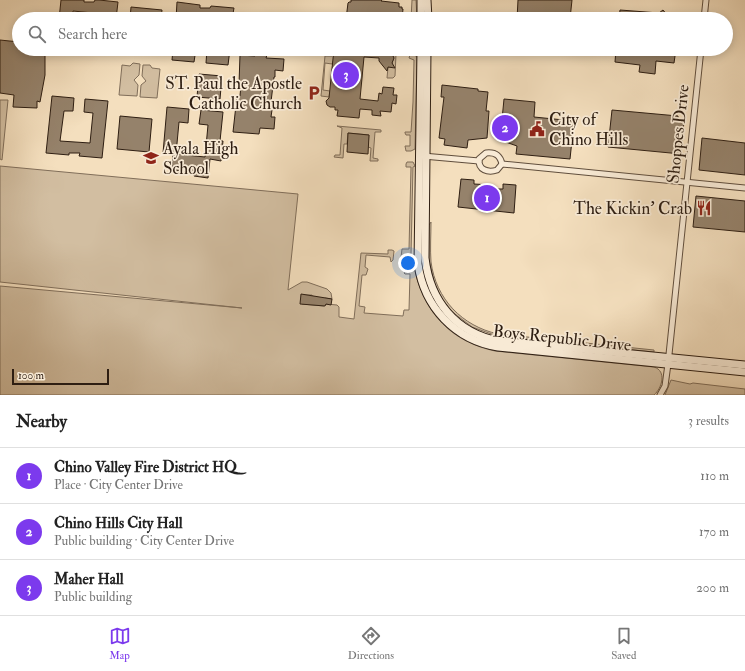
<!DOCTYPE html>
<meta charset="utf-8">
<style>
:root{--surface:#fff;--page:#f2f2f2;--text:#222;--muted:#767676;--line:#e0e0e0;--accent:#7c3aed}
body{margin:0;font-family:"IM FELL Double Pica",serif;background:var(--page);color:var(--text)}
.scale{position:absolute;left:12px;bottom:10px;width:97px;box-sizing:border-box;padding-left:4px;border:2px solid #2e1e12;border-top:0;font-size:11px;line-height:14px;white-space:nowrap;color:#2e1e12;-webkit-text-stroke:3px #f8ead5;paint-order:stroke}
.you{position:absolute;left:408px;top:263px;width:14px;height:14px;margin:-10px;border:3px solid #fff;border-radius:50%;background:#1a73e8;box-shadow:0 0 0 6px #1a73e833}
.badge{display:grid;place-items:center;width:26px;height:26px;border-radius:50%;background:var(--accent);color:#fff;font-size:13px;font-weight:700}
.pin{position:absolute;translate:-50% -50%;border:2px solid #fff;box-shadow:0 1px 4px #0006}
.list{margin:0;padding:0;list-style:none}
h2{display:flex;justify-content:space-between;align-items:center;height:52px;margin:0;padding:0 16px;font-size:17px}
h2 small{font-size:13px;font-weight:400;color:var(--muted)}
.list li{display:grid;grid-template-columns:26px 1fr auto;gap:12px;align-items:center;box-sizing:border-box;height:56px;padding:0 16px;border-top:1px solid var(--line)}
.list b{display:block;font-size:15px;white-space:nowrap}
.list p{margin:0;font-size:13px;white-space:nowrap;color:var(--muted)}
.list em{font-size:13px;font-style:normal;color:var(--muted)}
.icon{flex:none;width:22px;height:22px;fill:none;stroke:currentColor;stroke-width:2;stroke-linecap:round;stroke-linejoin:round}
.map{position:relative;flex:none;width:745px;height:395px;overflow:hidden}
.search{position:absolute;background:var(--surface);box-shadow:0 2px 10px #0003;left:12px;right:12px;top:12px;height:44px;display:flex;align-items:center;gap:10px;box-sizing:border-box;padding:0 14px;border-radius:22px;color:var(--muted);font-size:15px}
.sheet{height:220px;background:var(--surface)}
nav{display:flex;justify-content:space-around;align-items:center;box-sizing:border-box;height:56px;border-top:1px solid var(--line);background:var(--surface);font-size:11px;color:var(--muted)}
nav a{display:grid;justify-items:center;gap:2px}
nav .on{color:var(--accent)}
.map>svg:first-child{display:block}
.green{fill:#d2bea1;stroke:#806e5a}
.building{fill:#95826b;stroke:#2e1e12}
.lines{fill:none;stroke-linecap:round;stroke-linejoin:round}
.minor-casing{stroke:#604e3d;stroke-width:7}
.secondary-casing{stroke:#2e1e12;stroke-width:9}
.minor{stroke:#f8ead5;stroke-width:5}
.secondary{stroke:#f8ead5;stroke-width:7}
.labels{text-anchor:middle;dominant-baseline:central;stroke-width:3.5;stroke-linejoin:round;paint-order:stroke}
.poi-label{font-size:17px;fill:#2e1e12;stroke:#f8ead5;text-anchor:end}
.street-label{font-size:17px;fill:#2e1e12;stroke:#f8ead5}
</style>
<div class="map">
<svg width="745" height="395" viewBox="0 0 745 395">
<rect width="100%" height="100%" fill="#f4dfbe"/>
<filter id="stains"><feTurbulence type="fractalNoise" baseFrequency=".005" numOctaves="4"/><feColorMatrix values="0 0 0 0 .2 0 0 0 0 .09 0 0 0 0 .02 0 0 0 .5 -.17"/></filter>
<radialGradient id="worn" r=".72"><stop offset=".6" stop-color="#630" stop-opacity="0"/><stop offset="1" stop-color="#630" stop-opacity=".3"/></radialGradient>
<g class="green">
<path d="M412,0H416L417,19H411Z"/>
<path d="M332,49H334L335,61H333L332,64L325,63L323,90L330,91L329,97L321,96L325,56H332Z"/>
<path d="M391,50H394L396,54L395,76L393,78H387L388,67H393L392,62C395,59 394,54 390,52L383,53Z"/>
<path d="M413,54L417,57L415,149L411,151H406L405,146H410V135H406L405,133V132H411L413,102L414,60L409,58L410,55Z"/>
<path d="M133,63L140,64L139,75L134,80L138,85L137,96L119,95L122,65L130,66Z"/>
<path d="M143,65H150L152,68L160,69L157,98L140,97L141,85L146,81L142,76Z"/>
<path d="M0,100H8L2,160L0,159Z"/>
<path d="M337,126L381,130V132H375L373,158L378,159V161H370L371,148L368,147L369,135L348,133L347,144H344L343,158L334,157L335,155H340L342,128Z"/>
<path d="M407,162H413L415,166L413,167L411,255L413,256L412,258L404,259L401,257L402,249H409L411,167H406V164Z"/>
<path d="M0,166L298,194L288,290L302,282H307L327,289L331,293L332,299L325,298L324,299L312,296V295H303L302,304L324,306L326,304L337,305L339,307V317L354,319L361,253L388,254V250H392L394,251L393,260L391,262L390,257L366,255L365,267L368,269L366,275H362L359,306L365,307L364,313L403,316L404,310H409L410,274H405L404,273L406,270L413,269L415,271C425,314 452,342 495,351L654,367C667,371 662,388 654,395H0V286L242,308L0,282Z"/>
<path d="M431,222C431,235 430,249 431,262C436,299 462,326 498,334L654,350V352L497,336L472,327L451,311L442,299L435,285L429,260V225Z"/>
<path d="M671,380L690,384L693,383L745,389V395H665Z"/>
</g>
<g class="building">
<path d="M61,0H84V2H94L95,0H99L118,2L116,19H103V14L73,11V19H59Z"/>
<path d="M351,0H382L381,1L399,3V7H402V9H403L402,19H346L348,3L349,2H351Z"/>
<path d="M518,0H572L570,19H517Z"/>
<path d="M177,2L200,5V8H210L211,6L234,8L232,19L189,17V19H176Z"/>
<path d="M131,7L162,10L161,19H130Z"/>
<path d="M620,10L659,13L663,10L668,16L663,19H619Z"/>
<path d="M0,40L19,42V49H45V75L40,102L37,101V108L13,107L14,95L0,93Z"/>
<path d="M173,49H196L194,62L172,60Z"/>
<path d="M207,49H230L228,65L206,63Z"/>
<path d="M334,49H381V53L388,52L392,54L394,58L392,63L395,68L388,67L387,71L379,61V58L364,57L360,99L378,101L379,93L382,94L383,87L394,88L393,95H397L396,104L392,103L391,112L380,111L381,116L372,115V110L360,109L359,118L337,116L338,110H335V107H330L327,105L326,101L329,98Z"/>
<path d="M616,49H676L674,63L656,61L655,74L639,72L640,65L615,62Z"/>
<path d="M255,54L267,55L266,58L284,59L283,71L275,70V77H274L270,110H272L271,117H275L274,129L260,128L259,134L233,132L237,96H240L241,84H239L240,55L255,56Z"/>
<path d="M199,74L222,76L220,99L197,97Z"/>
<path d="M442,85L478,89V91L488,92L486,111H489L487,138L468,140L467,148L444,145L445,139L439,138L444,97H441Z"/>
<path d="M52,96L74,98L73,111H64L60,141L90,143L93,113L84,112L85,99L108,101L102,158L79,156L80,153H69V155L46,153Z"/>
<path d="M504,99L535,102L534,117L574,121L570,159L516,154L517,146L500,140Z"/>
<path d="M167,107L189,109L188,123L179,122L176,154L205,157L208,125L199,124L201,110L223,112L220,141H223L221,161L210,159L208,178L194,176V173L172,170L173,154L163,153Z"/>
<path d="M612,110L678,116V121H684L681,154L608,147Z"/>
<path d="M120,116L152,119L149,152L117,149Z"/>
<path d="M348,133L369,135L368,154L347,152Z"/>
<path d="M702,138L745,143V175L699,170Z"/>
<path d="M461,179L474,180V184L491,185L490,189H503V184L516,185L514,213L458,207Z"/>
<path d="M696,196L745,201V232L693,227Z"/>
<path d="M301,294L332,299L331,305L326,304L325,306L300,304Z"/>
</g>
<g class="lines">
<g class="minor-casing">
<g id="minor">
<path d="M704,19L706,0"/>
<path d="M486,153C495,152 500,155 502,164L497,170C488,173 478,170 479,159Z"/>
<path d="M423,156L479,161"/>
<path d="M502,164L745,188"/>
<path d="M660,395L665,386L668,364L701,49"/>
</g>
</g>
<g class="secondary-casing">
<g id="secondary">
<path d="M421,0V19"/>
<path d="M427,0L428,19"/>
<path d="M421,49L418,264C424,307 455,340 498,347L745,372"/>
<path d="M427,49L425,258C430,301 456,333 499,341L745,365"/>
</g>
</g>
<use href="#minor" class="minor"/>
<use href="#secondary" class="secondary"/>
</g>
<defs>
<g id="parking-bare" transform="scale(1.2)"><path d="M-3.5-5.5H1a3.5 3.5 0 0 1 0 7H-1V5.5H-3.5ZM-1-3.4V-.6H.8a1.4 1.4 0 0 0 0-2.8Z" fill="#8f2418" stroke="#f8ead5" stroke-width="2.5" paint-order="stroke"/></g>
<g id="civic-bare" transform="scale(1.2)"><path d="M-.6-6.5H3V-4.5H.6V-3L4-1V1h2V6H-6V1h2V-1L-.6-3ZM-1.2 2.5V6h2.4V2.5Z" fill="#8f2418" stroke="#f8ead5" stroke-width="2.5" paint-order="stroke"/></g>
<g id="school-bare" transform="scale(1.2)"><path d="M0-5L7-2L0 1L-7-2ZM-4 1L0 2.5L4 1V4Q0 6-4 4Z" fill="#8f2418" stroke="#f8ead5" stroke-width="2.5" paint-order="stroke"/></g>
<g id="restaurant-bare" transform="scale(1.2)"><path d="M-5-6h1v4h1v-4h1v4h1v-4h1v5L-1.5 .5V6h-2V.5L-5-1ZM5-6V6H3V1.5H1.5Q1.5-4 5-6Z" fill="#8f2418" stroke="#f8ead5" stroke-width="2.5" paint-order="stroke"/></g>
</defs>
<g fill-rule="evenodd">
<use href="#parking-bare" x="314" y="93"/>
<use href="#civic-bare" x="537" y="129"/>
<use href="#school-bare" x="151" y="158"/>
<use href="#restaurant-bare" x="704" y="208"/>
</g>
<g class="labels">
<g class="poi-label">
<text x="302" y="83">ST. Paul the Apostle<tspan x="302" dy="20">Catholic Church</tspan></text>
<text x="549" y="119" text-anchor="start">City of<tspan x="549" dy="20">Chino Hills</tspan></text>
<text x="163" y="148" text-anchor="start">Ayala High<tspan x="163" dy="20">School</tspan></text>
<text x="692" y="208">The Kickin' Crab</text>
</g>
<g class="street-label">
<text transform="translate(678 134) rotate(-84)">Shoppes Drive</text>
<text transform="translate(562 338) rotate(6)">Boys Republic Drive</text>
</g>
</g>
<rect width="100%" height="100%" filter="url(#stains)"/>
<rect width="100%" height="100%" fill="url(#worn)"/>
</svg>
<div class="scale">100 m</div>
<div class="you"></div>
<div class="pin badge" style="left:487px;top:198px">1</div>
<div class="pin badge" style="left:505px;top:128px">2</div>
<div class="pin badge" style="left:346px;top:75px">3</div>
<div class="search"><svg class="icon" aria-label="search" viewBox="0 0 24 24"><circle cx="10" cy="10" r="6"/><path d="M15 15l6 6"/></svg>Search here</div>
</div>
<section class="sheet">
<h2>Nearby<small>3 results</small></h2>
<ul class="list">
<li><span class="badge">1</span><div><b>Chino Valley Fire District HQ</b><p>Place · City Center Drive</p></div><em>110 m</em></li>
<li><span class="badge">2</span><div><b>Chino Hills City Hall</b><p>Public building · City Center Drive</p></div><em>170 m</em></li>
<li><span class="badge">3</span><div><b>Maher Hall</b><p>Public building</p></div><em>200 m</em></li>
</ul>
</section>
<nav>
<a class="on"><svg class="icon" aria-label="map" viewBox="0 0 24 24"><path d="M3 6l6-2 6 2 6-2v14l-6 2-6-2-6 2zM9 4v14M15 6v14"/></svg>Map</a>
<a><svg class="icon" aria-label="directions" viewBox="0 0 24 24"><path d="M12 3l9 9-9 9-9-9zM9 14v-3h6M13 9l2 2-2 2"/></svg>Directions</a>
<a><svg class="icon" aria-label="saved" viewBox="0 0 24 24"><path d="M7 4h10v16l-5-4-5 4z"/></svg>Saved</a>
</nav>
